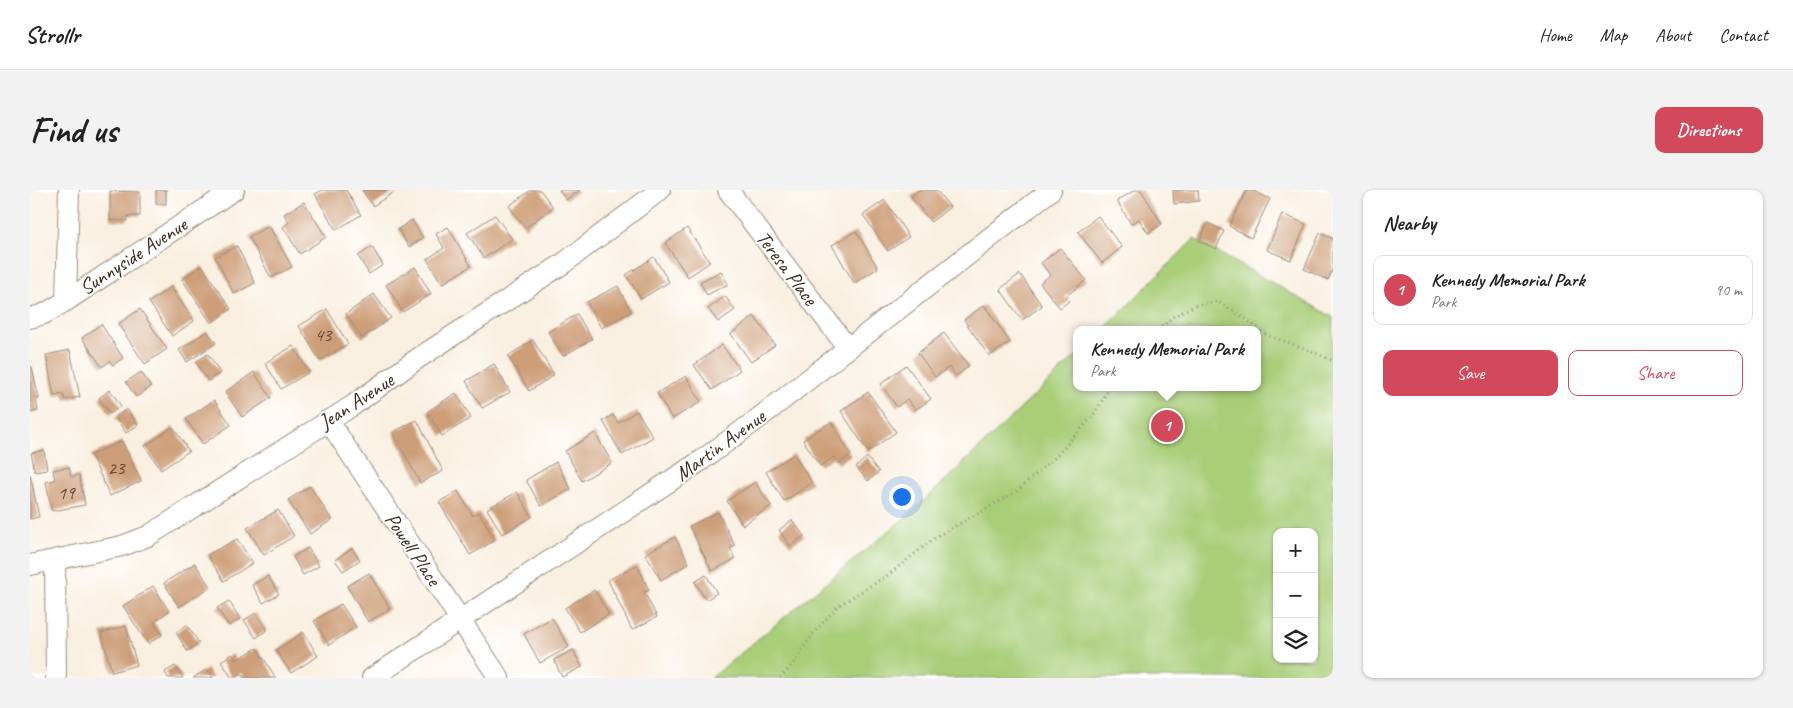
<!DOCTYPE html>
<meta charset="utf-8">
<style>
:root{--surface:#fff;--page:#f2f2f2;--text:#222;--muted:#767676;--line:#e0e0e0;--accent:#d1495b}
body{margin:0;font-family:Caveat,sans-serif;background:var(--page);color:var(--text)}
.controls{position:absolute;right:15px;bottom:15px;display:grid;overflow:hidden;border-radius:10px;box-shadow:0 1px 4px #0004}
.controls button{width:45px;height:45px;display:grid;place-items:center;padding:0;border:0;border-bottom:1px solid var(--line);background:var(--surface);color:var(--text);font:25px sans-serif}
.you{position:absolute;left:871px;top:306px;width:18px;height:18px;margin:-12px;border:4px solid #fff;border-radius:50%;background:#1a73e8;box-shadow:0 0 0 8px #1a73e833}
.badge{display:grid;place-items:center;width:32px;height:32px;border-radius:50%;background:var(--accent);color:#fff;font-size:16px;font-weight:700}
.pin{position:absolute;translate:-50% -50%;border:2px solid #fff;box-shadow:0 1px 5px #0006}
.popup{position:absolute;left:1043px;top:136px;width:188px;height:65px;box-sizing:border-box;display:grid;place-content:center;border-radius:10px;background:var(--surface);filter:drop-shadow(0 1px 4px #0005);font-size:16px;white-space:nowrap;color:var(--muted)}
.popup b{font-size:19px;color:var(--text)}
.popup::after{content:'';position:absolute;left:50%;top:100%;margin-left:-10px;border:10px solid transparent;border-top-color:var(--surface)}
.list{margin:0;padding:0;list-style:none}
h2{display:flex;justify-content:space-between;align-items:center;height:65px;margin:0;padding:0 20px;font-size:21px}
h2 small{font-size:16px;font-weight:400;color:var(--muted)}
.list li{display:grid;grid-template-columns:32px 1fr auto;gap:15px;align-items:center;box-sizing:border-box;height:70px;margin:0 10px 10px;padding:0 10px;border:1px solid var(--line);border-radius:10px}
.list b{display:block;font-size:19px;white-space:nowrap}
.list p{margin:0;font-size:16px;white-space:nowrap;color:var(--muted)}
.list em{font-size:16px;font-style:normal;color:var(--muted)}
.actions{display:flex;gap:10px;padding:15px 20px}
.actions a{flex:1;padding:11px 0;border:1px solid var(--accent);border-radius:10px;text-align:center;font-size:18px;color:var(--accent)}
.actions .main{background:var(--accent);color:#fff}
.icon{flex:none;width:28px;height:28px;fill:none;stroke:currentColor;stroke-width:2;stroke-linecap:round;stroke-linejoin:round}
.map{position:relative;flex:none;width:1303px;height:488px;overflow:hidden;border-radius:10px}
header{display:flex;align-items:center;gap:30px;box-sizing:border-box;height:70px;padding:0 25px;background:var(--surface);border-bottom:1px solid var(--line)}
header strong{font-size:24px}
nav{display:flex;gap:28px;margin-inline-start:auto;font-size:18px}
.intro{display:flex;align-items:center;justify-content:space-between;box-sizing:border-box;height:120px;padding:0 30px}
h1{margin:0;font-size:35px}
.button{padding:12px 22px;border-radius:10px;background:var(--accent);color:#fff;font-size:18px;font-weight:700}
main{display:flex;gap:30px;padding:0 30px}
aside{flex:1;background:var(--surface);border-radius:10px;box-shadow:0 1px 4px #0004}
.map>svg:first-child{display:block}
.green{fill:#a8ce78;stroke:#727c4b;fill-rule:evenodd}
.building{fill:#cd9e78}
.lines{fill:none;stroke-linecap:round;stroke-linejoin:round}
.street-casing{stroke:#9a8c7f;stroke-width:22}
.path{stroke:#9a8c7f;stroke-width:3;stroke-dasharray:1 4;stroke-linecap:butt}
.street{stroke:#fff;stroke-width:20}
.labels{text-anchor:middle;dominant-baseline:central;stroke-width:4;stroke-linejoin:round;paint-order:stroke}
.number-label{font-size:19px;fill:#604734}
.street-label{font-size:21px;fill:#3b2a1e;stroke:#fff}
</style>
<header>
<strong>Strollr</strong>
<nav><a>Home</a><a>Map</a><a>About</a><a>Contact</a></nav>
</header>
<div class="intro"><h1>Find us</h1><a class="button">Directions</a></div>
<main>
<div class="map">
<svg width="1303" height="488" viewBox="0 0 1303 488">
<rect width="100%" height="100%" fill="#fff"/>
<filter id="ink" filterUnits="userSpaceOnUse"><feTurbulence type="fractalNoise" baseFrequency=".02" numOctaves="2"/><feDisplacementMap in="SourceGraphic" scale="10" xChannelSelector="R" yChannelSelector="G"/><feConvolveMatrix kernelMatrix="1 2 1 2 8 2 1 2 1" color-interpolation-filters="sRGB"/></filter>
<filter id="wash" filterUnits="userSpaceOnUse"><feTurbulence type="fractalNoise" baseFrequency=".0096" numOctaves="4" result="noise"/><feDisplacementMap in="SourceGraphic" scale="20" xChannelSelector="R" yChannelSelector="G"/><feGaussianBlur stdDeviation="1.12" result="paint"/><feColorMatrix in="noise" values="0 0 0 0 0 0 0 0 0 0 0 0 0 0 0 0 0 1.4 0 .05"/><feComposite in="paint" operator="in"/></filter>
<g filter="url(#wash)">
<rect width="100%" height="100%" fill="#f9efe0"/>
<path class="green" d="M1164,49L1303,127V488H681L884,320L1047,165V197H1227V140H1073ZM1247,342H1284V469H1247Z"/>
<g id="blocks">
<g class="building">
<rect x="126" y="0" width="10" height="14"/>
<path d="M292,0H316L331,25L306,40L285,4Z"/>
<path d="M332,0H367L343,16Z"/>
<path d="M501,0H510L523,17L495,38L479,16Z"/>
<path d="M529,0H550L536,10Z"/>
<path d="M889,0H906L920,17L901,32L881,7Z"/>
<path d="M1105,0H1111L1132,34L1118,43L1109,29L1101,34L1087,11Z"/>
<path d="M1143,0H1168L1169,11L1144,14Z"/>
<path d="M1217,0H1222L1240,9L1221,48L1199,36Z"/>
<path d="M80,1L110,2V26H98L97,31L80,30Z"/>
<path d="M855,10L879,47L858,61L833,25Z"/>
<path d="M274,12L296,47L270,64L253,37L259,32L254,24Z"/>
<path d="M1252,24L1276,34L1261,70L1237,60Z"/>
<path d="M465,25L482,49L454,68L437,43Z"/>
<path d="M1068,26L1092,57L1072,73L1048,42Z"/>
<path d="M382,30L393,48L379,57L368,39Z"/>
<path d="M1178,33L1194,41L1186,59L1169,51Z"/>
<path d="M239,36L262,77L241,88L219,47Z"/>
<path d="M418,37L441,76L412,94L397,69L414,58L406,44Z"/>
<path d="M657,38L680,72L658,87L635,53Z"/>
<path d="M826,41L848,78L824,93L802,55Z"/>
<path d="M1290,43L1303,49V78L1298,90L1274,79Z"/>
<path d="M207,56L225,93L204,104L185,67Z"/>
<path d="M342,57L353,75L339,84L328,66Z"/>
<path d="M1030,58L1056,90L1035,107L1039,111L1030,118L1010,93L1020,85L1011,73Z"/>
<path d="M624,67L639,92L611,109L596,85Z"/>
<path d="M172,76L201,119L181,133L152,89Z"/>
<path d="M385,77L401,104L373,122L356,95Z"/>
<path d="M691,81L698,94L677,105L670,92Z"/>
<path d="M990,84L1012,116L992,130L970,99Z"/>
<path d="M588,96L601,122L571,138L557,112Z"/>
<path d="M141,97L164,131L142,146L119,112Z"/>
<path d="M344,104L361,128L332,148L316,124Z"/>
<path d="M695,106L705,120L688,132L678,119Z"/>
<path d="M954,115L980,152L959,166L934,130Z"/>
<path d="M110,119L137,159L115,174L88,134Z"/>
<path d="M297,119L318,154L290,171L269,136Z"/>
<path d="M547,124L562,149L533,166L518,142Z"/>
<path d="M724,126L745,155L721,172L701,144Z"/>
<path d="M71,134L93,168L83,175L80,171L72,177L52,148Z"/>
<path d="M177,141L186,153L157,172L149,160Z"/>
<path d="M914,143L939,176L926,186L919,177L905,187L888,163Z"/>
<path d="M503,150L524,185L499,201L478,166Z"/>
<path d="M692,155L710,180L682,200L664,175Z"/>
<path d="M263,156L279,182L251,199L235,173Z"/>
<path d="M40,160L50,207L35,210L33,204L24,206L16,165Z"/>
<path d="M178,164L190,183L178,191L166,172Z"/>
<path d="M464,174L480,202L452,218L436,191Z"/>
<path d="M876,175L901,209L885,220L877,209L867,217L851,194Z"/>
<path d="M0,177H2L9,209H6L8,221L0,223Z"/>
<path d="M111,182L121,197L106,207L96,192Z"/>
<path d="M224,182L241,208L212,227L195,202Z"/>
<path d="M656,186L671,212L642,229L627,203Z"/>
<path d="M80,200L91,216L80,224L69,208Z"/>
<path d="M838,202L866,242L838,262L811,221Z"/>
<path d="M426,203L441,228L412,246L397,222Z"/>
<path d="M184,210L201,235L173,254L156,229Z"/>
<path d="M97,219L108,235L96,243L85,227Z"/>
<path d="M607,221L623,247L592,265L573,231L583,225L588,233Z"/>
<path d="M387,230L413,281L390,293L363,242Z"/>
<path d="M801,232L821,265L808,274L804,267L790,276L773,250Z"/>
<path d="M143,237L159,261L131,280L115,256Z"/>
<path d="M565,243L582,273L552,291L535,261Z"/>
<path d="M92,251L111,291L80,306L61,265Z"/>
<path d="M14,260L17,280L5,282L1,263Z"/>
<path d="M764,264L782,293L754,311L736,282Z"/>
<path d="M837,267L849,282L838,291L826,277Z"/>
<path d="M526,272L541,299L511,316L496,290Z"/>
<path d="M39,277L41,287L49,285L55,315L22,321L16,292L25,290L23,280Z"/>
<path d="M0,284L9,327L0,329Z"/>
<path d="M725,292L741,316L713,335L697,311Z"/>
<path d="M280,296L302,330L280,344L258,310Z"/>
<path d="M428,301L443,326L449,322L465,350L440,365L409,312Z"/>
<path d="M487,302L502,327L472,344L457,319Z"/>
<path d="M248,320L264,346L234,365L217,338Z"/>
<path d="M688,322L705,356L700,358L705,369L682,381L659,336Z"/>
<path d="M762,330L774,346L760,356L749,340Z"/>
<path d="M645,347L659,373L631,390L615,364Z"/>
<path d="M207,349L223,373L194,391L177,365Z"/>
<path d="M278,358L289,376L273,385L263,367Z"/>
<path d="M322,358L330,370L313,381L305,370Z"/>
<path d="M165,373L180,397L149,417L134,393Z"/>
<path d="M607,375L619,400L614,402L627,427L602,440L578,390Z"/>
<path d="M339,383L360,419L338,432L317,396Z"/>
<path d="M676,385L687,403L676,410L665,392Z"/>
<path d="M238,386L249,404L233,413L222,395Z"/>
<path d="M123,396L139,421L124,432L132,445L118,454L93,416Z"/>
<path d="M564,400L579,424L550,442L535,418Z"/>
<path d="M199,411L210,429L199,436L187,418Z"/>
<path d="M311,414L326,437L299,455L284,431Z"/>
<path d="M226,423L237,440L226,448L214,430Z"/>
<path d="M522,428L539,457L510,473L494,444Z"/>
<path d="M157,435L169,453L157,461L146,442Z"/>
<path d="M96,436L107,475L82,482L71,443Z"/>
<path d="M273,442L288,466L261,483L246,460Z"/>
<path d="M227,458L246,488H214L211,483L202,488L191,471L202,464L206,470Z"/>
<path d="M543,460L552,477L532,487L524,470Z"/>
<path d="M145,476L153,488H138L135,482Z"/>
<path d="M177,479L183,488H163Z"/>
</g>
</g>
</g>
<g filter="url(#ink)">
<use href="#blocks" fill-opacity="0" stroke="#9a8c7f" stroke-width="1"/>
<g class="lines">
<g class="street-casing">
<g id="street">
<path d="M698,0L817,157"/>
<path d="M36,111L39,0"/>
<path d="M0,128L14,124L36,111L204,0"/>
<path d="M298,230L469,488"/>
<path d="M25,370L26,488"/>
<path d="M0,375L92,356L118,346L322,216L387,169L534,73L630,0"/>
<path d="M342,488L672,270L725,231L1021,0"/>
</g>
</g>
<g class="path">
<path d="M1128,140L1144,126L1166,115L1188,112L1213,127L1237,145L1284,162L1303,171"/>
<path d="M750,488L763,474L783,444L808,416L858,385L906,347L986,302L1024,268L1063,226L1080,197"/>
</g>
<use href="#street" class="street"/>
</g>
</g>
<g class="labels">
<g class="number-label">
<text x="293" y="145">43</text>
<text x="86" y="278">23</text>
<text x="36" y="303">19</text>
</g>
<g class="street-label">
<text transform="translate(103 66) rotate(-33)">Sunnyside Avenue</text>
<text transform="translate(757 78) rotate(53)">Teresa Place</text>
<text transform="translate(326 211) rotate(-33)">Jean Avenue</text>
<text transform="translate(690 255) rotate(-36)">Martin Avenue</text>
<text transform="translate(383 359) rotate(56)">Powell Place</text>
</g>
</g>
</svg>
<div class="controls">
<button>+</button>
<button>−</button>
<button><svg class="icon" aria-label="layers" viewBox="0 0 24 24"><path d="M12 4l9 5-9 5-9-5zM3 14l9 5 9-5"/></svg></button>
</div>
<div class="you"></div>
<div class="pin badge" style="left:1137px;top:236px">1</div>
<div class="popup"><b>Kennedy Memorial Park</b>Park</div>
</div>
<aside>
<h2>Nearby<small></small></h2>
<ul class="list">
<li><span class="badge">1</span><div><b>Kennedy Memorial Park</b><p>Park</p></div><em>90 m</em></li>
</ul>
<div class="actions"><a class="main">Save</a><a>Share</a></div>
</aside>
</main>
